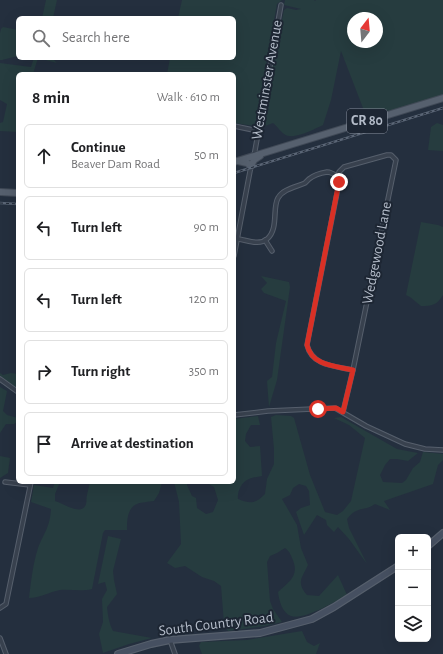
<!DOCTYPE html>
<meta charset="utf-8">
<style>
:root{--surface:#fff;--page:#f6f6f6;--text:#202124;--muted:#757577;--line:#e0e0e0}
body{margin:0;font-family:"Alegreya Sans",sans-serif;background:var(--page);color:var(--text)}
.controls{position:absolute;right:12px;bottom:12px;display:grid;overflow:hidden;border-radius:6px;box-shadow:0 4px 16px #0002}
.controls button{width:36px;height:36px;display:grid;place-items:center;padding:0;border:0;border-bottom:1px solid var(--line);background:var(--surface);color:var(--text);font:20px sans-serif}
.compass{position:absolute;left:347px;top:12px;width:36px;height:36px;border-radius:50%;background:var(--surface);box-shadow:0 4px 16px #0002;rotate:16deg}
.stop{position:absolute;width:12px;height:12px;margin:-9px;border:3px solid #d93025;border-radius:50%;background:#fff}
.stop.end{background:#d93025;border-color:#fff;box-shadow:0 1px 4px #0008}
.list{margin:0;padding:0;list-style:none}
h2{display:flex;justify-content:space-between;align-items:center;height:52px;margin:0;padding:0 16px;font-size:17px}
h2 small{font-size:13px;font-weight:400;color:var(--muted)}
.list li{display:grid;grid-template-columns:26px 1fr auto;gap:12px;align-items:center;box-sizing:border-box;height:64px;margin:0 8px 8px;padding:0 8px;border:1px solid var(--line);border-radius:6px}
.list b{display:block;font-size:15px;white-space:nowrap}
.list p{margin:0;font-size:13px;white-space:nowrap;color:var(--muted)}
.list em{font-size:13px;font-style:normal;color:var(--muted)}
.icon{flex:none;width:22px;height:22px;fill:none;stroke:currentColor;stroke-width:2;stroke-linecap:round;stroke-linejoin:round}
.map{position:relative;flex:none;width:443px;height:654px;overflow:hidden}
.search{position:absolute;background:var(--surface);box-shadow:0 4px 16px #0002;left:16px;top:16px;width:220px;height:44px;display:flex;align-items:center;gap:10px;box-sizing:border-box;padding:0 14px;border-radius:6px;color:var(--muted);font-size:15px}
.panel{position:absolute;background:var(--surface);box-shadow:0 4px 16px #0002;left:16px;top:72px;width:220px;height:412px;border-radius:6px}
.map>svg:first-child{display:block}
.green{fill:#263c3f;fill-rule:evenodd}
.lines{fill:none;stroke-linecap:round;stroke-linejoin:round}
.street-casing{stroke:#565f6c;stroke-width:5.5}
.secondary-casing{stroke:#565f6c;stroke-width:8}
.primary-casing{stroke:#414a57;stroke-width:8}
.street{stroke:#38414e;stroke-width:3.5}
.secondary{stroke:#465061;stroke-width:5.5}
.primary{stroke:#56606e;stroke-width:6}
.rail-casing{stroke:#5a6575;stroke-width:2.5}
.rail{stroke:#1d2633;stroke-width:1;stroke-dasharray:3;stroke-linecap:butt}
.route{stroke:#d93025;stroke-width:5}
.labels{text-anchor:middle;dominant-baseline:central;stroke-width:4;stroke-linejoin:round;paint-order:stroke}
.shield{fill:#1d2633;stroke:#878f9c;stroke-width:1}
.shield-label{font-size:14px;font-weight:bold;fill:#b4bcc9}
.street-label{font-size:15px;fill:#b4bcc9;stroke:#1d2633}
</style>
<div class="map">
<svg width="443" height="654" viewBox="0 0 443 654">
<rect width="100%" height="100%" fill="#242f3e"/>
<g class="green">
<path d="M46,0H57L53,18H42Z"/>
<path d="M182,0H282L277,4L255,126L234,123V74H167L170,58H234V18H178Z"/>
<path d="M285,0H314L315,1L316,0H443V98L368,121L341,51L331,100L323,125C314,129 293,141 284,134C281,132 277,126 273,123L265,126L262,120L284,10L287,8L296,10L301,9L284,5ZM353,18H377V42H353Z"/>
<path d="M3,27L18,30V56L2,60H0V33L1,29Z"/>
<path d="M34,58H52L57,63L38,58L33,74H18V132L0,131V123L3,122L7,104L0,100V63L31,67Z"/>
<path d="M437,123L443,125V151L428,150L431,127Z"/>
<path d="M421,222L438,225L443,227V295C437,305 432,306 421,306L410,297L406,295Z"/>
<path d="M261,276L289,282L290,287L277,380L269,407L267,381L272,377L276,343L286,301L264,293L261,289L267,283Z"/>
<path d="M0,373L3,375L11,373L18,374V389L0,376Z"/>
<path d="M0,387L7,391L3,411L7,415L18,418L17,422L14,424H6L0,433Z"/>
<path d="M276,415L291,416L294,418L310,475L325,512L337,515L343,511L351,501L365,438L349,425L334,418L341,417L397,449L418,453L408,461L397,459H390L385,465L380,475L383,482L402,483L406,480L413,468L420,462L423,452L443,454V460L438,465L433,484L384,501L390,510L375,504C364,512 358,505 347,519L349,528L367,564L349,539L338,527L334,532L327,525L326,520L317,515L304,535L296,512L301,508L310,505L309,491L306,486L299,484L293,488L290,495L282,499L297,525L301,548L308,565C302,578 296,582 307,595L319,596L338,575L347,595C336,601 303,621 291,616C282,613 279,600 278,592C290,581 300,575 292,558C290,553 289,551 285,548L277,553L270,556L267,562L270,601L273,609L282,622L265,626L228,631L224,624L221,586L214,581L202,577L185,566L175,568L167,563L181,544L179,502L174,482H187V485L192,496L196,498L197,508L206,514L213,512L218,500L214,487L207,483L198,484L195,482H234V419L258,416L260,425H251L246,434L245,441L250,447L260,446L262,476C258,477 253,477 249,479C241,482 237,492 238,499C251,504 255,504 265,494L267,479L274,464V449L271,417Z"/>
<path d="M0,456L10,458L8,473L0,478Z"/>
<path d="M55,482H60L55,494V501C63,503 82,517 86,504C87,501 86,498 87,495C88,490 89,486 90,482H162L159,493L154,501C149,502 141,502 137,504C127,508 127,521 127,530H105L103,533L92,589C81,592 71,589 60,590C49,592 40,598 29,598C31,581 33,564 38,548C44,533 50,527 51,509L31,502L34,485L53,488Z"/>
<path d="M108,536L121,539L113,571L114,580L117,594L107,607C108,616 109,623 113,631L152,638L129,644L103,653L99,634L103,622L102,599L107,590L105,582L98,584Z"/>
<path d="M302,631L307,642L314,646L320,643L316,654H202L199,646L201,642L247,640Z"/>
</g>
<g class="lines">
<g class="street-casing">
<g id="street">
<path d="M234,126L258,131"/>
<path d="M254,156L281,5"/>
<path d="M338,177L339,172L344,167L387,155H391L396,160L353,370L343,412"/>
<path d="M338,177V188L307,345C312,366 335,366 353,370"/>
<path d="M238,239C247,240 259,246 267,239C279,229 272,208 278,198C283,189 296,187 305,183C306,182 308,180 309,179C314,175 321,173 327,172C331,172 334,174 338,177"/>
<path d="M265,240L272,251"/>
<path d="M234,256L251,166"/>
<path d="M0,379L18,392"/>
<path d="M234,415L268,411L335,408L366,426L405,444L425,449L443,450"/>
<path d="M5,482L30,485"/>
<path d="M0,608L6,604L31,482"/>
<path d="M0,638L6,654"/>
<path d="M170,640L175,654"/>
</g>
</g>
<g class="secondary-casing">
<g id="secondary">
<path d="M428,546L443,533"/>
<path d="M118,654L151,644L170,640L260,633L312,619L334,607L398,566"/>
</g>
</g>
<g class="primary-casing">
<g id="primary">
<path d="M238,161L247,163L251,166L254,160L260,156"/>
<path d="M234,162L443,98"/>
<path d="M0,192L18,193"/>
</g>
</g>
<use href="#street" class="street"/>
<use href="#secondary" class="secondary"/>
<use href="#primary" class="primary"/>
<g class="rail-casing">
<g id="rail">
<path d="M234,173L443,108"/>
<path d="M0,203L18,204"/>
</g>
</g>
<use href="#rail" class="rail"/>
</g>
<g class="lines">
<path class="route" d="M318,409L336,408L343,412L353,370C335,366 312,366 307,345L339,182"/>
</g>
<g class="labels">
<rect class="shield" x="347" y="109" width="40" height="24" rx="3"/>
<g class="shield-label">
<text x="367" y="121">CR 80</text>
</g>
<g class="street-label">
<text transform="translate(267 80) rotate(-80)">Westminster Avenue</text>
<text transform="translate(377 253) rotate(-79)">Wedgewood Lane</text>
<text transform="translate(216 624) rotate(-7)">South Country Road</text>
</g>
</g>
</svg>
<div class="controls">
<button>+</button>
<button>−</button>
<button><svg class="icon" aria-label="layers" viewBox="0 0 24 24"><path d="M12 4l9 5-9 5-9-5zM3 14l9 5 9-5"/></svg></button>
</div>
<svg class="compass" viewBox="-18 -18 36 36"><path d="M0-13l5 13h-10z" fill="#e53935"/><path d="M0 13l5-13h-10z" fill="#757577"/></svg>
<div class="stop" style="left:318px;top:409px"></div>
<div class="stop end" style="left:339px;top:182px"></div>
<div class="search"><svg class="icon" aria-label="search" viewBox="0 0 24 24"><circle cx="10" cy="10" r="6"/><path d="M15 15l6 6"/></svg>Search here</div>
<section class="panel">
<h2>8 min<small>Walk · 610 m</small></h2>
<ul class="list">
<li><svg class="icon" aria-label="ahead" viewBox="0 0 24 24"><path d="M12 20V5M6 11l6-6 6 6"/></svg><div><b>Continue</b><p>Beaver Dam Road</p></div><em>50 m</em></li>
<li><svg class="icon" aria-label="left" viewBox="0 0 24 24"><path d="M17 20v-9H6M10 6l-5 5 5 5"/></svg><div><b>Turn left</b></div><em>90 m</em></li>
<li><svg class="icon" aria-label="left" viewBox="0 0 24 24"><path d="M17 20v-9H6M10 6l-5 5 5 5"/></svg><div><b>Turn left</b></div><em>120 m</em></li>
<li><svg class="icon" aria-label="right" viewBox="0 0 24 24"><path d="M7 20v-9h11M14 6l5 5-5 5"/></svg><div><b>Turn right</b></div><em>350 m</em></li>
<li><svg class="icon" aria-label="arrive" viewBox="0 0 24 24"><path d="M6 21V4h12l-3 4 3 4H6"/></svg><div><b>Arrive at destination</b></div></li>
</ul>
</section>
</div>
